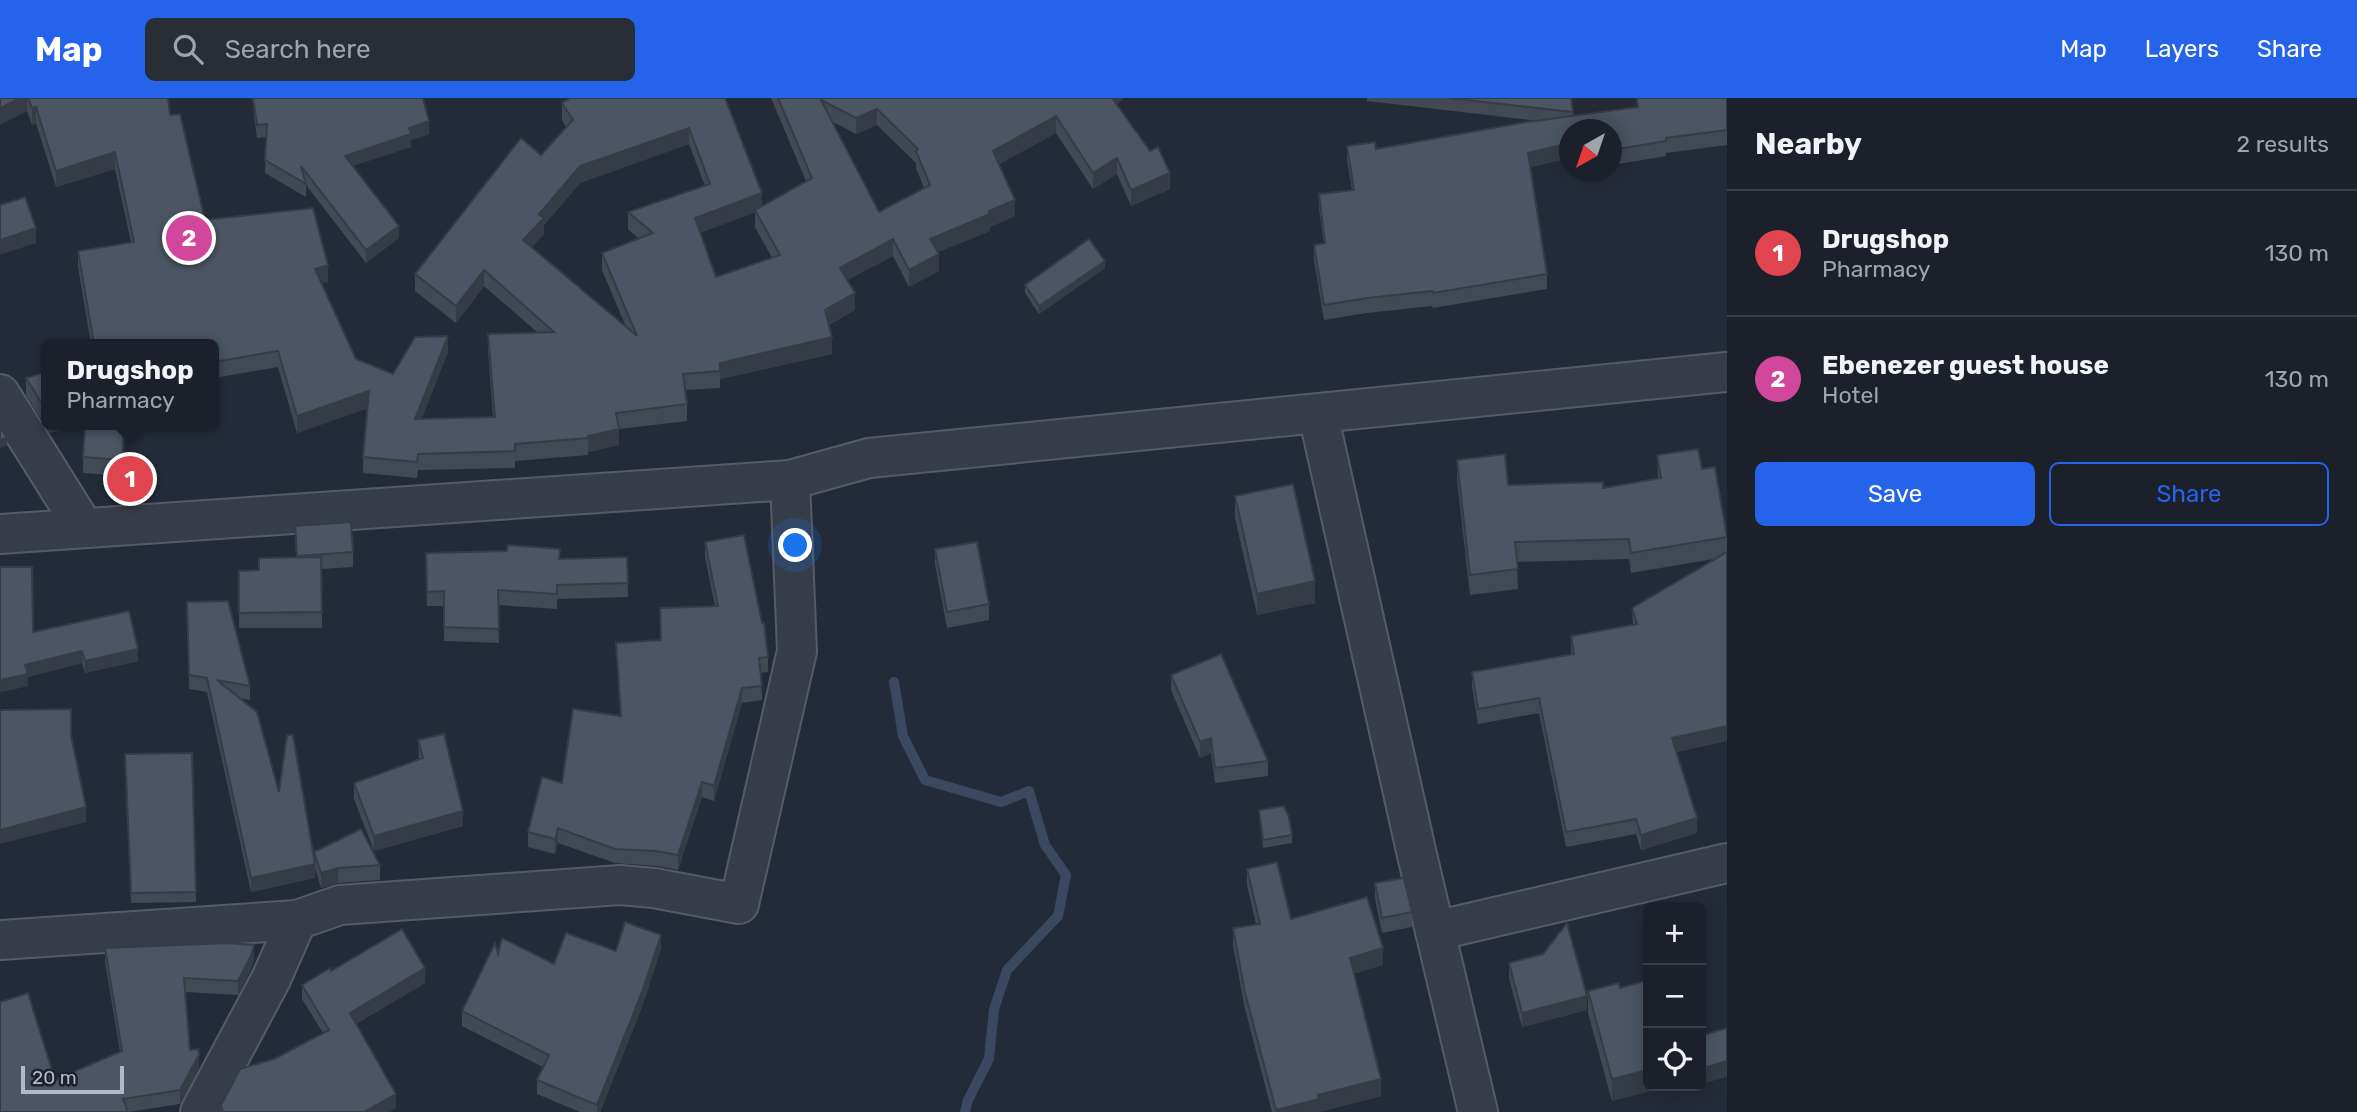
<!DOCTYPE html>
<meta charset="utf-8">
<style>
:root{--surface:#1b202a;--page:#282d36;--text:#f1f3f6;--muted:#a0a3a8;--line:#393e47;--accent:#2563eb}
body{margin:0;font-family:Rubik,sans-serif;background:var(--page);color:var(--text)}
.controls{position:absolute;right:21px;bottom:21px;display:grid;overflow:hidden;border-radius:10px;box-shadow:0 4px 18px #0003}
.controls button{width:63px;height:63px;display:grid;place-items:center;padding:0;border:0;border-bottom:2px solid var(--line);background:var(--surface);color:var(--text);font:35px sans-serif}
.compass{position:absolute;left:1559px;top:21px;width:63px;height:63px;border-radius:50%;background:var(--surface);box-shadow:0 4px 18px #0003;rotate:220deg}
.scale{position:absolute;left:21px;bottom:18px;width:103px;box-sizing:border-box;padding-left:7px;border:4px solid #b2b8c4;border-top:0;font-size:19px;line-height:24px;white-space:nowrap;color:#b2b8c4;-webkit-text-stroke:5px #1d222d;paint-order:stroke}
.you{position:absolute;left:796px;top:448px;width:24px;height:24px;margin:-18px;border:5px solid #fff;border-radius:50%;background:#1a73e8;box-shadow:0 0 0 10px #1a73e833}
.badge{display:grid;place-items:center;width:46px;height:46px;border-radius:50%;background:var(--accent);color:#fff;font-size:23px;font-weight:700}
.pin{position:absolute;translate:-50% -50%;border:4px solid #fff;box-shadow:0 2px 7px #0006}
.popup{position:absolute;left:41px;top:241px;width:178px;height:91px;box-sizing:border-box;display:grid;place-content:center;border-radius:10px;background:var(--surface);filter:drop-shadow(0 2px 5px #0005);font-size:23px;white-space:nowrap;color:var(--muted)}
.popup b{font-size:26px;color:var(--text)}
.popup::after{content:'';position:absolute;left:50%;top:100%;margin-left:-14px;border:14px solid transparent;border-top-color:var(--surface)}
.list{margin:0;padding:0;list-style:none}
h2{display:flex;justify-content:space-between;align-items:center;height:91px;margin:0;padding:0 28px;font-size:30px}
h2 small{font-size:23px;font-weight:400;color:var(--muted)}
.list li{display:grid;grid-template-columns:46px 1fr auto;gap:21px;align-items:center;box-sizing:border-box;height:126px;padding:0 28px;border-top:2px solid var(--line)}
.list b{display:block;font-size:26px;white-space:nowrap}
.list p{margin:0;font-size:23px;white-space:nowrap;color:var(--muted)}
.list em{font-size:23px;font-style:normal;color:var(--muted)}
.actions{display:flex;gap:14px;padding:21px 28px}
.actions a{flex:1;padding:16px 0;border:2px solid var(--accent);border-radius:10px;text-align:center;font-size:24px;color:var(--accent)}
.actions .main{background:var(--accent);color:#fff}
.icon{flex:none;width:38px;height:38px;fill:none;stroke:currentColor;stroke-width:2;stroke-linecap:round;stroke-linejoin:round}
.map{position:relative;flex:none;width:1727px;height:1014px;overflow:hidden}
header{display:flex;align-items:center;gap:42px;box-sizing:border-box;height:98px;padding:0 35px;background:var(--accent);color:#fff}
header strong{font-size:33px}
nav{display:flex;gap:38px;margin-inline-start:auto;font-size:24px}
.search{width:490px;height:63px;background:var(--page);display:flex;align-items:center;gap:18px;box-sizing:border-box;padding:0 24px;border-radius:10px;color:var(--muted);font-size:26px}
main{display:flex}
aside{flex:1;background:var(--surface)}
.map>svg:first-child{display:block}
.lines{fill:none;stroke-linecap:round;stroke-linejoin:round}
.stream{stroke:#3b485f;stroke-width:10}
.street-casing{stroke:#555b66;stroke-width:42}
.street{stroke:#373d48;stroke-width:38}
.wall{fill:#414955;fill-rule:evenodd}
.shaded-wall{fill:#353c45}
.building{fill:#4c5563;stroke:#353c45;stroke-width:2;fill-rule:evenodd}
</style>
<header>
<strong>Map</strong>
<div class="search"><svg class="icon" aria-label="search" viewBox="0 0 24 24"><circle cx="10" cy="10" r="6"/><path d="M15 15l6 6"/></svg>Search here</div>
<nav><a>Map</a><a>Layers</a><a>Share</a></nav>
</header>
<main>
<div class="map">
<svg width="1727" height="1014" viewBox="0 0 1727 1014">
<rect width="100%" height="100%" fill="#242b38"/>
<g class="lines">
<path class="stream" d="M894,584L903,638L925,682L1001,704L1029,693L1045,747L1066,777L1058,818L1007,872L994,911L989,961L968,1002L965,1014"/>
<g class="street-casing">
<g id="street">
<path d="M0,296L84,430"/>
<path d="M1318,316L1417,757L1478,1014"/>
<path d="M0,436L790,382L869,360L1727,274"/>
<path d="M1435,833L1727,765"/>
<path d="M0,842L297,822"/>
<path d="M200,1014L271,881L297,822L340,807L620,787L654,790L739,806L797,553L790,382"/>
</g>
</g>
<use href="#street" class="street"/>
</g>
<g class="wall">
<path d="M0,0H168L170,17L205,122L328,184L322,185L356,261L393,276L448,254L421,321L493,319L488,253V236L537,234L484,188L456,225L415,193V176L541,57L566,29L562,22V5L725,0L762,109L806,83L771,0H1123L1117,7L1170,91L1131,108L1117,76L1093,91L1056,35L999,66L1015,118L990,129V133L938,154L939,173L909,189L893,158L847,182L855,212L829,227L832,256L720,281V290L685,292L687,306V323L619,331V347L588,354V357L515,363V370L418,372L417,380L363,375V359L367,310L297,335L278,269L214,280V246H91L78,169V153L131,144L115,71L56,89L36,25L32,27L27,13ZM833,24L856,36L877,27L916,65V70L924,90L879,114ZM689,46L705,88L628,114V131L639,141L602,155V172L626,229L532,149L544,136V127L580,85ZM755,114V129L772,160L716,179L700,135Z"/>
<path d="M252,0H423L429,36L411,42V49L352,68L399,140L366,165L306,87V99L265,75L266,39L257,40Z"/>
<path d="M1367,0H1571L1573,18L1637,9L1636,0H1727V47L1666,55V58L1612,67V32L1570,60L1530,69L1547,176V191L1433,210L1432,208L1367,215L1324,222L1314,162V147L1324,146L1319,111V96L1352,92L1347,63V48L1376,51L1540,23L1367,3Z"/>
<path d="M1105,170L1039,216L1025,195V187Z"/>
<path d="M46,274V327H76L50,335L26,297V280Z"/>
<path d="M125,327L122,378L83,375V359Z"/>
<path d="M1657,357L1702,371L1727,436V643L1676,654L1697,735L1641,752L1636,736L1566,749L1539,615L1478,626L1472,589V574L1571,556V538L1633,527L1632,510L1714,461L1631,475L1629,461L1517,464L1518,491L1470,497L1457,382V362L1508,387L1603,390L1658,381Z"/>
<path d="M1235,398L1315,505L1257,517L1235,420Z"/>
<path d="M295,428L353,454V469L322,471V530H239V473L259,472L296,459Z"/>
<path d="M705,444L768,559V574L761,575L762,602L742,605L714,703L702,699L678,772L656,768L615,765L558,745L555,756L528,749V734L562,685L620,618L616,545L661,542L715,508L705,459Z"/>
<path d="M935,451L989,506V522L947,530L935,466Z"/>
<path d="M426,455L560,461L627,459L628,499L557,501V511L498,507L499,545L444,543V508H427Z"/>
<path d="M0,469L33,534L138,563L85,575L82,565L28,579V588L0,594Z"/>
<path d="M187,504L250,588V602L239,600L279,694L314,765V754L380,767V782L338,785L321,790L315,770V780L251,794L207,594L189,591Z"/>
<path d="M1171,577L1268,663V678L1215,685L1211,655L1200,660L1171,592Z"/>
<path d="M418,642L463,728L374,753L354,701V685L419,661Z"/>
<path d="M192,655L196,804L131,805L125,666Z"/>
<path d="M1259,712L1292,737V745L1263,750L1259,719Z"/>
<path d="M1247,771L1291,821L1383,867L1354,875L1381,998L1319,1014H1272L1245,911L1233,847V830L1256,826L1247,787Z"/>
<path d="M1375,785L1412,814V829L1382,835L1375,801Z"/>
<path d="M105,850L254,861L251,871L238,897L185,894L190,952L199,970L180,1006L128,1014L55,982L120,954L105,864Z"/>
<path d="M661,851L642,909L600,1014H580L537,996V982L543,969L462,928V913L554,866L616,853Z"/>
<path d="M1509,865L1587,912L1522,929L1509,880Z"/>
<path d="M331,873L425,885L356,926L396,1010L389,1014H221V1007L274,961L323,935L302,901V887Z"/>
<path d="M1620,890L1648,988H1669L1612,1003L1588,915V893Z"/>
</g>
<g class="shaded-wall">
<path d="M20,0H27V13L0,27V10Z"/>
<path d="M1110,0H1123L1110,15Z"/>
<path d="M36,9V25L32,27V10Z"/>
<path d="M877,11V27L856,36V20Z"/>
<path d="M1056,18V35L993,70V53Z"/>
<path d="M429,23V36L411,42V49L345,70V58L409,30Z"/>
<path d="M689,30V46L580,85L544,127V136L523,159V142L539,116L580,68Z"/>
<path d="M1570,45V60L1528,70V55Z"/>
<path d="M115,54V71L56,89V73Z"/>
<path d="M1117,60V76L1093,91V75Z"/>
<path d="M1170,75V91L1131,108V92Z"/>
<path d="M762,95V112L695,137V120Z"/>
<path d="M1015,102V118L990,129V133L930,157V141Z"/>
<path d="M399,128V140L366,165V152Z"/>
<path d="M36,130V145L0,157V142Z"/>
<path d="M893,141V158L840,186V170Z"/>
<path d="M939,156V173L909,189V172Z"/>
<path d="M1105,163V170L1039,216V208Z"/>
<path d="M328,167V184L315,187V171Z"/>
<path d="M484,172V188L456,225V208Z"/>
<path d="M855,195V212L825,229V212Z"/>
<path d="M448,238V254L415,338V321Z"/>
<path d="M832,239V256L720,281V265Z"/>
<path d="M369,293V310L297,335V318Z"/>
<path d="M50,327H76L50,335Z"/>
<path d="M124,327H125L122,378V362Z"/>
<path d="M619,331V347L588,354V338Z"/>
<path d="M7,340V348L0,350V342Z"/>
<path d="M1315,483V505L1257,517V496Z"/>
<path d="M138,551V563L85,575V563Z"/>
<path d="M82,553V565L28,579V588L0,594V582L25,567Z"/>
<path d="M742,590V605L714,703V688Z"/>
<path d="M1727,628V643L1672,655V640Z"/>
<path d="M1211,640V655L1200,660V644Z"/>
<path d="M702,684V699L678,772V757Z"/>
<path d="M86,709V724L0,746V732Z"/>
<path d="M463,713V728L374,753V738Z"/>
<path d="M1697,720V735L1641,752V737Z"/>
<path d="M558,730V745L555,756V741Z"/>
<path d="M315,766V780L251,794V780Z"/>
<path d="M338,770V785L321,790V775Z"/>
<path d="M661,837V851L642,909L600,1014H597V1007Z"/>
<path d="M254,847V861L251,871L238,897V883Z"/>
<path d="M1383,850V867L1350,877V860Z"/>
<path d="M425,870V885L350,929V915Z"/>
<path d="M1587,898V912L1522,929V915Z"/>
<path d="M199,957V970L180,1006V992Z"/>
<path d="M1727,963V979L1701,986V971Z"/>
<path d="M1648,972V988H1669L1612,1003V981Z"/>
<path d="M1381,981V998L1319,1014H1276V1012L1318,997Z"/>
<path d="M396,996V1010L389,1014H364Z"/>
</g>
<g class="building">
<path d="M0,0H20L0,10Z"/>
<path d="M28,0H168L170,17L180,16L205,122L313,110L328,167L315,171L356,261L393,276L415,239L448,238L415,321L495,319L488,236L554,234L484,172L456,208L415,176L521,40L541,57L573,22L562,5L570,0H725L762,95L695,120L716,179L780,157L755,112L812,80L778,0H1112L1150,53L1158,49L1170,75L1131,92L1117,60L1093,75L1056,18L993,53L1015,102L989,113L990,116L930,141L939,156L909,172L893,141L840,170L855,195L825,212L832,239L720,265V273L683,276L687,306L616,315L619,331L588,338V340L515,346V353L418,356L417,364L363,359L369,293L297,318L278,253L214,264V246H94L78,153L134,144L115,54L56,73L36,9L32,10ZM821,2L856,20L877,11L918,51L916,53L930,87L879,114ZM689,30L710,86L628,114L653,135L602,155L637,238L523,142L544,120L539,116L580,68Z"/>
<path d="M253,0H423L429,23L409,30L411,36L345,58L399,128L366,152L301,68L306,86L265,62L267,26L257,27Z"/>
<path d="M1449,0H1571L1573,14Z"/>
<path d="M1637,0H1727V32L1666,40V43L1612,52V32H1570V45L1528,55L1547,176L1433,195L1432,193L1367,200L1324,207L1314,147L1325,145L1319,96L1354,92L1347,48L1375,44L1376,51L1521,25L1638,9Z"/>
<path d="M25,99L36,130L0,142V107Z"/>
<path d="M1089,141L1105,163L1039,208L1025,187Z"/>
<path d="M46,274V312L26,280Z"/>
<path d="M85,327H124L122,362L83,359Z"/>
<path d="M0,329L7,340L0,342Z"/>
<path d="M1698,351L1702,371L1715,369L1727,439L1631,455L1629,441L1515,444L1518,471L1470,477L1457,362L1505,356L1508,387L1603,384V390L1661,380L1657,357Z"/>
<path d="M1293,386L1315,483L1257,496L1235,398Z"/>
<path d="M351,424L353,454L297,458L295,428Z"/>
<path d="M744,437L762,525H764L768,559L759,560L762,588L742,590L714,688L702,684L678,757L656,753L615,751L558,730L555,741L528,734L542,679L562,685L573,611L621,618L616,545L661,542L660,510L718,508L705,444Z"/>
<path d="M977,444L989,506L947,514L935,451Z"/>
<path d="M508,447L560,451L559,461L627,459L628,485L557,487V496L498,492L499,531L444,529V493L427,494L426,455L507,453Z"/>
<path d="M1727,454V628L1672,640L1697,720L1641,737L1636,721L1566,734L1539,600L1478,611L1472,574L1574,556L1571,538L1637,526L1632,510Z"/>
<path d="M321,459L322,514L239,515V473L259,472V460Z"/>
<path d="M0,469H32L33,534L129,513L138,551L85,563L82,553L25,567L28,576L0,582Z"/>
<path d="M228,503L250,588L217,582L257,614L279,694L287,637H293L315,766L251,780L207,580L189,577L187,504Z"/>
<path d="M1221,556L1268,663L1215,670L1211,640L1200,644L1171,577Z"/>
<path d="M71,611V637L86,709L0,732V612Z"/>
<path d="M444,636L463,713L374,738L354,685L423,660L418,642Z"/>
<path d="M192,655L196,794L131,795L125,656Z"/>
<path d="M1284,708L1289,719L1292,737L1263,742L1259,712Z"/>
<path d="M361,731L380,767L338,770L321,775L314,754Z"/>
<path d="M1277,764L1291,821L1367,799L1383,850L1350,860L1381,981L1318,997L1319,1001L1276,1012L1245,895L1233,830L1260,826L1247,771Z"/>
<path d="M1404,780L1412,814L1382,820L1375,785Z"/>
<path d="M625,824L661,837L642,894L597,1007L537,982L549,957L462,913L495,845L498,856L502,840L554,866L566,835L616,853Z"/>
<path d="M1567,825L1587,898L1522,915L1509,865L1543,856Z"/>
<path d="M402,831L425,870L350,915L396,996L364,1014H223L221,1007L240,971L274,961L329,932L302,887L330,870L331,873Z"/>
<path d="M227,845L254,847L251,858L238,883L184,880L190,952L198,951L199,957L180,992L123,1001L128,1014H0V904L28,895L55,982L122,953L105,850Z"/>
<path d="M1648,882V972L1612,981L1588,893L1619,885L1620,890Z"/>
<path d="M1727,930V963L1701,971V938Z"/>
</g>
</svg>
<div class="controls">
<button>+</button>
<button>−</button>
<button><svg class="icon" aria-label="locate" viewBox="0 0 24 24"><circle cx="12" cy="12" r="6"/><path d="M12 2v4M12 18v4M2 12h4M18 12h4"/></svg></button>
</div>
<svg class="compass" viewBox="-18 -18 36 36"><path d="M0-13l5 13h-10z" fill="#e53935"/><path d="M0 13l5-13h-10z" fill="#a0a3a8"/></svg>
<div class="scale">20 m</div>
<div class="you"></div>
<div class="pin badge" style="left:130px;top:381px;background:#e0444e">1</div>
<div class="popup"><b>Drugshop</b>Pharmacy</div>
<div class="pin badge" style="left:189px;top:140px;background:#d1479c">2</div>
</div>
<aside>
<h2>Nearby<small>2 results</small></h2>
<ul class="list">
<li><span class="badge" style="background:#e0444e">1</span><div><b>Drugshop</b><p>Pharmacy</p></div><em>130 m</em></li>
<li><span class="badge" style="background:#d1479c">2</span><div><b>Ebenezer guest house</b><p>Hotel</p></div><em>130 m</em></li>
</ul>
<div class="actions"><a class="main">Save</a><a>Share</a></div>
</aside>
</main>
